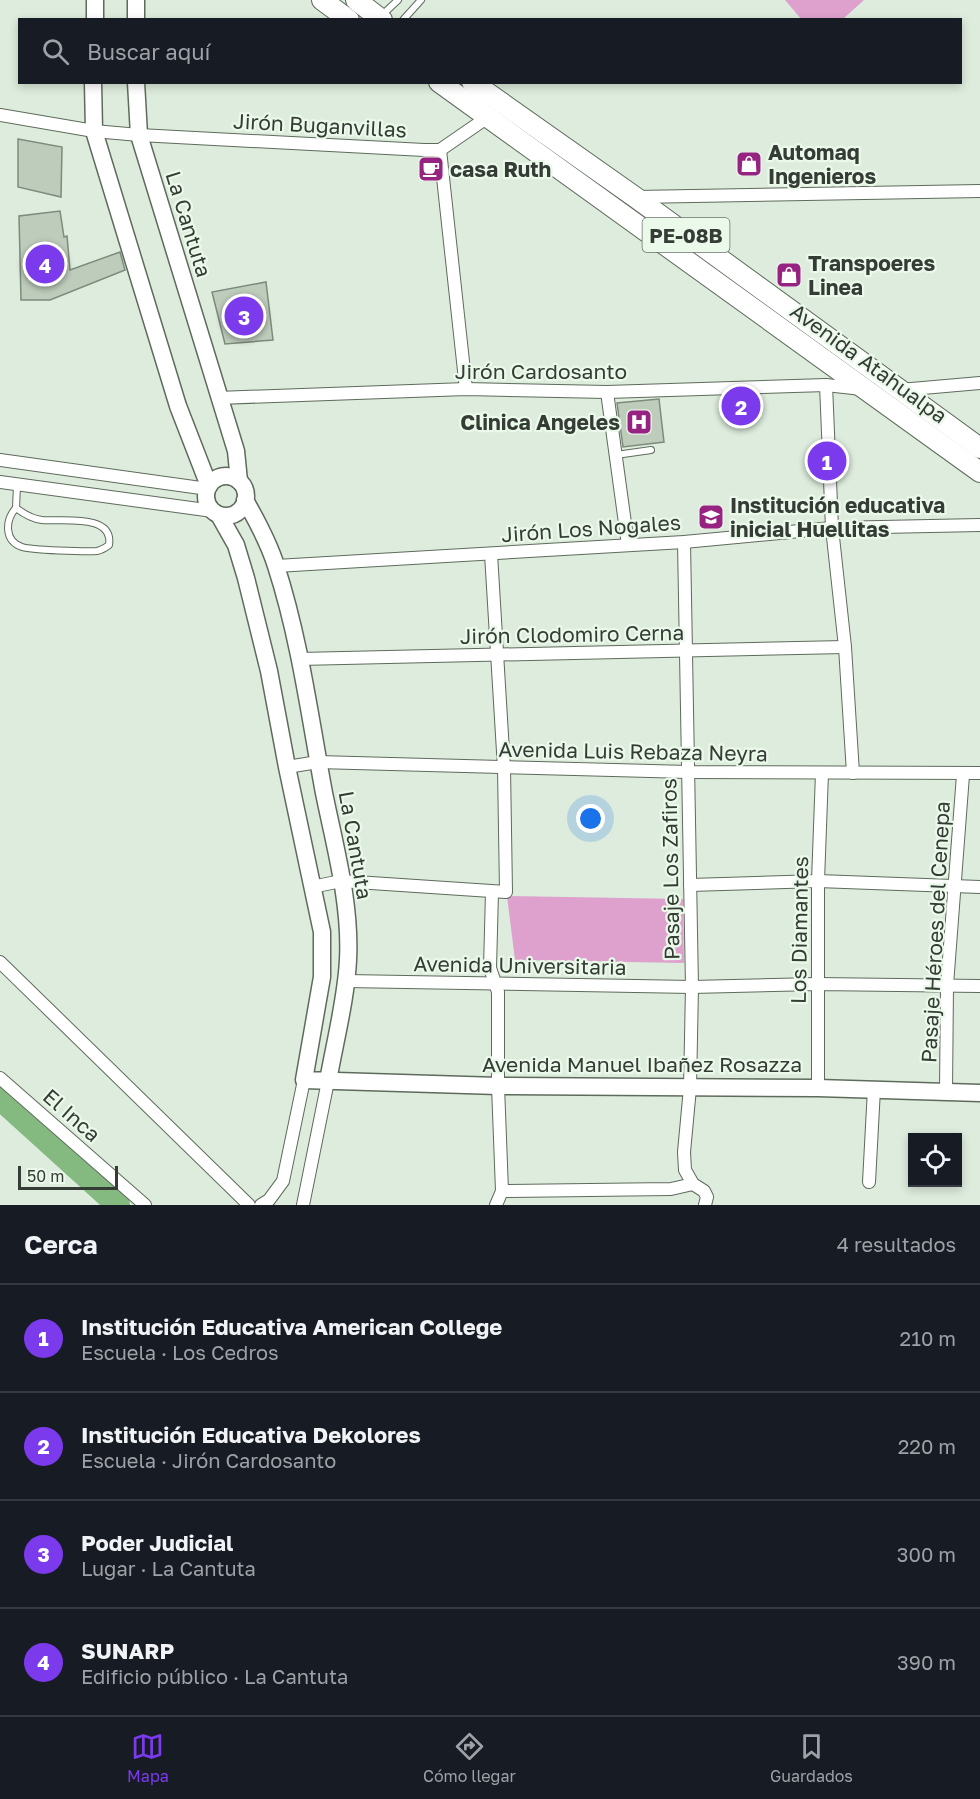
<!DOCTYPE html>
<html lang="es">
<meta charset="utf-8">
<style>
:root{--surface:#171b24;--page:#20242c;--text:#f1f3f6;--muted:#9ea1a6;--line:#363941;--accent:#7c3aed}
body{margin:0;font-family:"Golos Text",sans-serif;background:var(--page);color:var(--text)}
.controls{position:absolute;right:18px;bottom:18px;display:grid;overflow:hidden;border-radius:0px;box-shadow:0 3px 9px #0003}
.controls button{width:54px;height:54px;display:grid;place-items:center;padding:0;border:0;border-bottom:2px solid var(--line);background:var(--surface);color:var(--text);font:30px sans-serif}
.scale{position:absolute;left:18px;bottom:15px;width:100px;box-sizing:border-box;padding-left:6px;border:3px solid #353b35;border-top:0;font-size:16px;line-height:21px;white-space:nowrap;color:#353b35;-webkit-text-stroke:4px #eaf9e9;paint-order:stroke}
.you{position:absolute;left:591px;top:819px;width:21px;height:21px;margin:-15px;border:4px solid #fff;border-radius:50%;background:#1a73e8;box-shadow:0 0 0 9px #1a73e833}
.badge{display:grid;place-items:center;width:39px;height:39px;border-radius:50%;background:var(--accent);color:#fff;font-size:20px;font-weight:700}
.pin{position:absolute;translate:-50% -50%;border:3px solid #fff;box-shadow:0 2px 6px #0006}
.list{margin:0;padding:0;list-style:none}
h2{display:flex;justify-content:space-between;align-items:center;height:78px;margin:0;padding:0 24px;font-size:26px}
h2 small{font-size:20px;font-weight:400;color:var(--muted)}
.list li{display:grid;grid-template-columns:39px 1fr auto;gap:18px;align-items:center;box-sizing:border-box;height:108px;padding:0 24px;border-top:2px solid var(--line)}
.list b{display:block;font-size:22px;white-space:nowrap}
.list p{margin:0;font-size:20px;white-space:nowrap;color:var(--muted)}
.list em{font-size:20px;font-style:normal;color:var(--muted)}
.icon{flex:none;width:33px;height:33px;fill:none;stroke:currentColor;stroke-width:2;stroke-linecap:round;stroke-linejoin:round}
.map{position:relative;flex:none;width:980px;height:1205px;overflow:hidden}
.search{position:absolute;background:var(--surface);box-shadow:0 3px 9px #0003;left:18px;right:18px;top:18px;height:66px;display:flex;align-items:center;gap:15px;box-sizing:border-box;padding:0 21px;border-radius:0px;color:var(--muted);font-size:22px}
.sheet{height:510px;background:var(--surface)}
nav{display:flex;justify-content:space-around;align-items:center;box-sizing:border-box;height:84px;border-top:2px solid var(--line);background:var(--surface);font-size:16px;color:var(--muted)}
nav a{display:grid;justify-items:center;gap:3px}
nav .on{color:var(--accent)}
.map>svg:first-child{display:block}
.green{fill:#dea1ce}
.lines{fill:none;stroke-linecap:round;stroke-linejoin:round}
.river{stroke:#84b980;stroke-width:24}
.building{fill:#beccbc;stroke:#7d8b7c;stroke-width:1.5}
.lane-casing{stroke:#5e6b5c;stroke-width:8}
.street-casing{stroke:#5e6b5c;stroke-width:14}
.secondary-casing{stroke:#5e6b5c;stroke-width:19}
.primary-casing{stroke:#5e6b5c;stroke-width:22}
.lane{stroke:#fff;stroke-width:6}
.street{stroke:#fff;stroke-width:12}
.secondary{stroke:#fff;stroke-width:16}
.primary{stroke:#fff;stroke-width:20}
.labels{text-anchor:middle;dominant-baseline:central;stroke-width:4.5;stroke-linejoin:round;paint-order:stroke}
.shield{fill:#eaf9e9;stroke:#6b746b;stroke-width:1.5}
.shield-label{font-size:20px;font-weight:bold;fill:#353b35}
.street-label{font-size:21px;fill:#353b35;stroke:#eaf9e9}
.poi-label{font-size:21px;font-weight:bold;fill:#353b35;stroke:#eaf9e9;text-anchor:start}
</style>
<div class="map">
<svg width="980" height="1205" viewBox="0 0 980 1205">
<rect width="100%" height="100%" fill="#ddecdc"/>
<g class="green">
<path d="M785,0H864L843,19L802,20Z"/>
<path d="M507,896L683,899L684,963L515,960Z"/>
</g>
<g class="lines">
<path class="river" d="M0,1098L118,1205"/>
</g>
<g class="building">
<path d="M18,139L62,147L61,197L18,187Z"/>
<path d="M60,211L64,237L67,236L70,270L120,252L125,270L50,300H21L19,216Z"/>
<path d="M266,282L273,340L225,344L212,292Z"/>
<path d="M659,399L664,442L623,447L617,403Z"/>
</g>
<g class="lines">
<g class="lane-casing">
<g id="lane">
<path d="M381,16L398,0"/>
<path d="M403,20L421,0"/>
<path d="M616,455L651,450"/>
<path d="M16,508C5,520 4,541 22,547C30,550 87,552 97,551C102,550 105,548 109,545C114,513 62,522 42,520C32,519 24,514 16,508L17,485"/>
</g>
</g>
<g class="street-casing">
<g id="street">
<path d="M0,115L94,131L139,135L424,150H440L488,117"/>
<path d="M440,150L466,389"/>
<path d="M636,197L980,191"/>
<path d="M826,385L832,528L845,647L853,773"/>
<path d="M900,390L980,383"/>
<path d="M607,392L628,545"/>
<path d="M218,398L466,389L607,392L826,385L862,389"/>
<path d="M0,460L208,489"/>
<path d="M0,482L213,511"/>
<path d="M684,542L692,987L690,1088L684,1152L685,1170L693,1184L704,1191L707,1197L705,1205"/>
<path d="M276,566L684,542L832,528L980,525"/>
<path d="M299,659L845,647"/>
<path d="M287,767L318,762L688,772L980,773"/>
<path d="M690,885L818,881L980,887"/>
<path d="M312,887L341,881L506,892L504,768L491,554"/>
<path d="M492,892L490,968L498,992V1086L502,1191L496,1205"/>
<path d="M0,962L249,1205"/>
<path d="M346,981L692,987L817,984L980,986"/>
<path d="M0,1078L145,1205"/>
<path d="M818,1088V881L822,773"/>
<path d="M946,1091L947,985L963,775"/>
<path d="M869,1182L874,1089"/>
<path d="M502,1191L671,1189L693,1184"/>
<path d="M261,1205L269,1200L283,1181L304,1080"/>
<path d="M303,1205L328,1081"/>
</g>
</g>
<g class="secondary-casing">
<g id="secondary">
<path d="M95,20V0"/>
<path d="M136,20V0"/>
<path d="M93,82L94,131L178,406L209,486"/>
<path d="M136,82L139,135L236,451L239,481"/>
<circle cx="226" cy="496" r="20"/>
<path d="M245,500C257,521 269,543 276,566C300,640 310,718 324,793C335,847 351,904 348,960C346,1000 335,1041 328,1081"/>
<path d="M219,515L236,545L246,578L269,671L287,767L322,932V977L304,1080L498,1086L818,1088L980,1093"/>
</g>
</g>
<g class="primary-casing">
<g id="primary">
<path d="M322,0L349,20"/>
<path d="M356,0L382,20"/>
<path d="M439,82L980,472"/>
<path d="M472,82L635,197L980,448"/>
</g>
</g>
<use href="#lane" class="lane"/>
<use href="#street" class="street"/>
<use href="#secondary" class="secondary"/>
<use href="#primary" class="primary"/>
</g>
<defs>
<g id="shop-square" transform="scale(1.35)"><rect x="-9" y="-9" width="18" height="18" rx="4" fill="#962381" stroke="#eaf9e9"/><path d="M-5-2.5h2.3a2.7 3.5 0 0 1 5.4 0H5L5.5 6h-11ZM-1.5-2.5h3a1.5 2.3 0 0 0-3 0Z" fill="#fff"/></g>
<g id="cafe-square" transform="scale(1.35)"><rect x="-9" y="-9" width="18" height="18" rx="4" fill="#962381" stroke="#eaf9e9"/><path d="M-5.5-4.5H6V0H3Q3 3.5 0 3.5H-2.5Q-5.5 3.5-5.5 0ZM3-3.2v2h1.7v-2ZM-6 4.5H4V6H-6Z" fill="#fff"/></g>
<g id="hospital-square" transform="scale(1.35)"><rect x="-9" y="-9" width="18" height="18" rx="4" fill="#962381" stroke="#eaf9e9"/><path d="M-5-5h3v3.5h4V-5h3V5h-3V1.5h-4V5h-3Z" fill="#fff"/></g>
<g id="school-square" transform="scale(1.35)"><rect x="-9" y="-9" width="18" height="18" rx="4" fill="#962381" stroke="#eaf9e9"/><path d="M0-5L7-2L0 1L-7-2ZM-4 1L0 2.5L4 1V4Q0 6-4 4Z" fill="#fff"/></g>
</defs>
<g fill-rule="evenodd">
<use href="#shop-square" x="749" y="164"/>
<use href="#cafe-square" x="431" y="169"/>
<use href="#shop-square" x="789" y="275"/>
<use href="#hospital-square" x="639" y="422"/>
<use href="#school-square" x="711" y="517"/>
</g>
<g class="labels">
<rect class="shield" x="642.5" y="218" width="87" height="34" rx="4.5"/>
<g class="shield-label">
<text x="686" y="235">PE-08B</text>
</g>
<g class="street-label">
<text transform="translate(320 125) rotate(3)">Jirón Buganvillas</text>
<text transform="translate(189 224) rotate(73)">La Cantuta</text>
<text transform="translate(869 363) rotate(36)">Avenida Atahualpa</text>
<text x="541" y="371">Jirón Cardosanto</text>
<text transform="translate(591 528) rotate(-4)">Jirón Los Nogales</text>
<text transform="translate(572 634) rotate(-1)">Jirón Clodomiro Cerna</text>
<text transform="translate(633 751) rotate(1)">Avenida Luis Rebaza Neyra</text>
<text transform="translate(356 845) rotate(80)">La Cantuta</text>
<text transform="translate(670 869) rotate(-91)">Pasaje Los Zafiros</text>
<text transform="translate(799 930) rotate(-89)">Los Diamantes</text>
<text transform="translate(935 932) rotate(-87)">Pasaje Héroes del Cenepa</text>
<text transform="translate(520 965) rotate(1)">Avenida Universitaria</text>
<text x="642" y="1064">Avenida Manuel Ibañez Rosazza</text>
<text transform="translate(72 1115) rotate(41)">El Inca</text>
</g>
<g class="poi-label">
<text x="768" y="152">Automaq<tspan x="768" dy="24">Ingenieros</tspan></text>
<text x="450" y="169">casa Ruth</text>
<text x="808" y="263">Transpoeres<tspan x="808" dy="24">Linea</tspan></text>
<text x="620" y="422" text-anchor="end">Clinica Angeles</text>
<text x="730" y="505">Institución educativa<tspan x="730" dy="24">inicial Huellitas</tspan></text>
</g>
</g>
</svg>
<div class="controls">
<button><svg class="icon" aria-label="locate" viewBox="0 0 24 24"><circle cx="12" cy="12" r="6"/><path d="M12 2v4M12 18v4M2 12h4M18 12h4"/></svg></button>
</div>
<div class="scale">50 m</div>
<div class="you"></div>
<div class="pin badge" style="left:827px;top:461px">1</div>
<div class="pin badge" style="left:741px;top:406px">2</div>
<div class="pin badge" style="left:244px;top:316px">3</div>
<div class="pin badge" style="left:45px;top:264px">4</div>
<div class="search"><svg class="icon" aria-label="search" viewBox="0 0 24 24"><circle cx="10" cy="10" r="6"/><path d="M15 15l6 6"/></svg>Buscar aquí</div>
</div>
<section class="sheet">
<h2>Cerca<small>4 resultados</small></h2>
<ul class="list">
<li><span class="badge">1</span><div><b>Institución Educativa American College</b><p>Escuela · Los Cedros</p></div><em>210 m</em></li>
<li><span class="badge">2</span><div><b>Institución Educativa Dekolores</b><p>Escuela · Jirón Cardosanto</p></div><em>220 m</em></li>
<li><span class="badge">3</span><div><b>Poder Judicial</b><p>Lugar · La Cantuta</p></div><em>300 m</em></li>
<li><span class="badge">4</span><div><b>SUNARP</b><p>Edificio público · La Cantuta</p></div><em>390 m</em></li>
</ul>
</section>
<nav>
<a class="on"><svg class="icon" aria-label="map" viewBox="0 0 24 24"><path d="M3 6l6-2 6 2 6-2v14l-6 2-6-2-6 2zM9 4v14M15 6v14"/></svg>Mapa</a>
<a><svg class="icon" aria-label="directions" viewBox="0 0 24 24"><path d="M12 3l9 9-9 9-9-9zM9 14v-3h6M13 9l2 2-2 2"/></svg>Cómo llegar</a>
<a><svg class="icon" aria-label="saved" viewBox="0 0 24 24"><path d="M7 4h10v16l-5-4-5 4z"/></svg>Guardados</a>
</nav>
